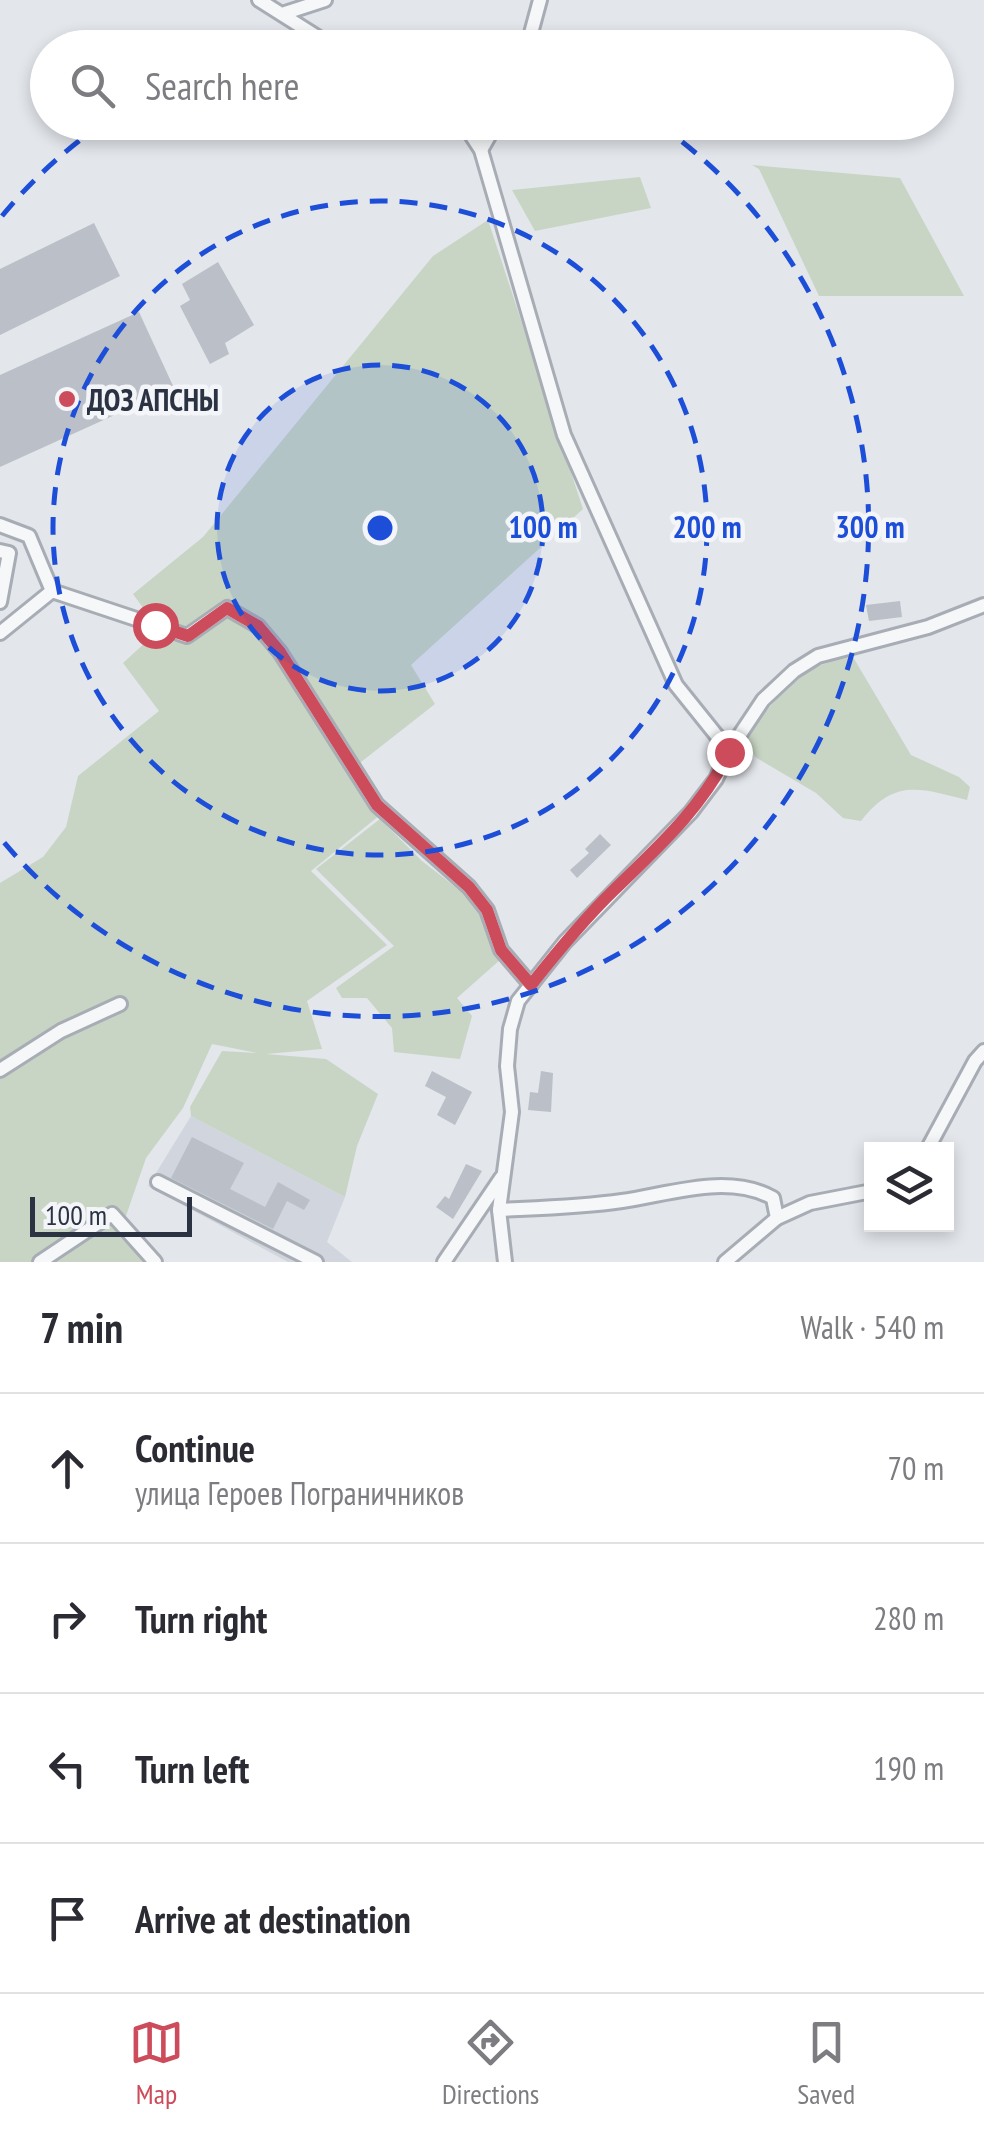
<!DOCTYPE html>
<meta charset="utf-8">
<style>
:root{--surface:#fff;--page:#f7f7f7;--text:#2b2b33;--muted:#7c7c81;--line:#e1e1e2;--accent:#cc4c5b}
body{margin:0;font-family:"PT Sans Narrow",sans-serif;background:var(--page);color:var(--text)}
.controls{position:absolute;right:30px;bottom:30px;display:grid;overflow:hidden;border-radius:0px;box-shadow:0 5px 15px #0003}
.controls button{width:90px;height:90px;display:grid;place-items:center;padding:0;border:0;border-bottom:2px solid var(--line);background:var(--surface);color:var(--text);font:50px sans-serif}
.scale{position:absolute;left:30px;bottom:25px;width:162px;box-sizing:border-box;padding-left:10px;border:5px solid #2b3343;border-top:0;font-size:28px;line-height:35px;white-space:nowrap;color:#2b3343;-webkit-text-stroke:8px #f3f5f8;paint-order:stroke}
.stop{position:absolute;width:30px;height:30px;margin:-22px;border:8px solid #cc4c5b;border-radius:50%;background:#fff}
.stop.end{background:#cc4c5b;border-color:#fff;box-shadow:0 2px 10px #0008}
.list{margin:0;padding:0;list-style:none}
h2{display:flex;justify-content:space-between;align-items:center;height:130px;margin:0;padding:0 40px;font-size:42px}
h2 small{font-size:32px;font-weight:400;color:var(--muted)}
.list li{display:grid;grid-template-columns:65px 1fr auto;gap:30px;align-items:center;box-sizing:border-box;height:150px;padding:0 40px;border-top:2px solid var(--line)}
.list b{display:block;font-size:38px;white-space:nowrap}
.list p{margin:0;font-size:32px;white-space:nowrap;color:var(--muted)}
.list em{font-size:32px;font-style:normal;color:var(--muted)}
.icon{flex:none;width:55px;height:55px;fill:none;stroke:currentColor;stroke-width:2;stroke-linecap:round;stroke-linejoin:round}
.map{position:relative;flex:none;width:984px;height:1262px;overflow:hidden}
.search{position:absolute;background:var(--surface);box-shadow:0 5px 15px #0003;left:30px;right:30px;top:30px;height:110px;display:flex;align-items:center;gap:25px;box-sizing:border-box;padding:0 35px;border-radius:55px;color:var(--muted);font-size:38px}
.sheet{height:730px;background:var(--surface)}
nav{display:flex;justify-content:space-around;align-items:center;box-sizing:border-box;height:140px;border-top:2px solid var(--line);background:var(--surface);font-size:28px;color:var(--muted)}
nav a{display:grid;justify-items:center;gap:5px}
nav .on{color:var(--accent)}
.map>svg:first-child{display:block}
.built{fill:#d1d5dd}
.green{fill:#c8d5c4}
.building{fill:#babfc8}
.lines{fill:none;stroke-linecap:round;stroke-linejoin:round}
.minor-casing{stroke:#a8adb5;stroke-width:18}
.minor{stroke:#f6f7f9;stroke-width:12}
.route{stroke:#cc4c5b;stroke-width:12}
.ring{fill:none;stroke:#1d4ed8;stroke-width:5;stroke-dasharray:18 12}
.poi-dot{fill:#cc4c5b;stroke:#f3f5f8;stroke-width:4}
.labels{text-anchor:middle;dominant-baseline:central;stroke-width:9;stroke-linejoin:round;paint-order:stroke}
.poi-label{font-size:30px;font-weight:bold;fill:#2b3343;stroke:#f3f5f8;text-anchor:start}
.centre{fill:#1d4ed8;stroke:#f3f5f8;stroke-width:5}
.ring-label{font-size:30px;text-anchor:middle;font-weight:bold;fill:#1d4ed8;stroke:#f3f5f8;stroke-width:9;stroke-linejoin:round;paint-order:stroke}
</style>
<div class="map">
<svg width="984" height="1262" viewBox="0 0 984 1262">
<rect width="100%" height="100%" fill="#e3e6eb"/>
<path class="built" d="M191,1116L345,1197L327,1242L352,1262H288L148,1186Z"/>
<g class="green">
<path d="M752,165L900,178L964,296H819L759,169Z"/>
<path d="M640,177L651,208L535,231L512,190Z"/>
<path d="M488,220L583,509L411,665L435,704L347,773L380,815L311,871L387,945L307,1001L322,1049L266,1054L326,1059L378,1094L357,1146L345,1197L191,1116L190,1107L222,1051L257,1053L212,1044L183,1108L146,1158L119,1236L146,1262H0V883L43,857L66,827L78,776L159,711L123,663L159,630L133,594L203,537L433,256Z"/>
<path d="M853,657L911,755L959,777L970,787L967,800C920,788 894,778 861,821L843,818L816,793L755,757L747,737C778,695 799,664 853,657Z"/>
<path d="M380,819L422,861L466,895L489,929L501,959L457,998L472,1016L460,1059L394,1052L392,1028L367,998H342L336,988L394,946L316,869Z"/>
</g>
<g class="building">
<path d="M94,223L120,276L0,335V269Z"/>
<path d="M218,262L254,325L225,343L229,354L210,364L180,306L190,300L182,284Z"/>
<path d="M139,312L174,388L0,467V375Z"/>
<path d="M900,601L902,617L869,621L866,605Z"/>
<path d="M600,834L611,845L577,878L570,870L589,853L585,849Z"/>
<path d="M432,1071L472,1092L455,1125L437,1115L446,1097L425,1086Z"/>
<path d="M541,1071L553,1073L551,1112L528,1110L530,1092L538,1093Z"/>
<path d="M192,1137L244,1163L230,1189L265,1207L278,1182L310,1200L304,1210L287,1201L273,1229L171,1178Z"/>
<path d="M466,1164L482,1171L453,1219L436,1207L445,1196L449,1199Z"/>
</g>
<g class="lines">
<g class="minor-casing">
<g id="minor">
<path d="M259,0L335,48"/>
<path d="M285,13L325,0"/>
<path d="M527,48L540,0"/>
<path d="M459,122L466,127L481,150L564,435L676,685L729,751"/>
<path d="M481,150L497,122"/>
<path d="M0,525L29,536L52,591"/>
<path d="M0,551L9,553L0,602"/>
<path d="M0,633L52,591L187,636L227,608L258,626L280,652L377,805L469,887L487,910L501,950L531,985"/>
<path d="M0,1070L61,1031L120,1004"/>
<path d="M927,1150L975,1061L984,1051"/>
<path d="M158,1182L316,1262"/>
<path d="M499,1210C540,1208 581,1207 622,1201C670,1194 728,1173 773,1198L777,1218L725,1262"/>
<path d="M777,1218L810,1203L872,1191"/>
<path d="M40,1262L112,1214L155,1262"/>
<path d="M444,1262L501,1178"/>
<path d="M505,1262L499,1210L512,1112L507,1066L510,1029L518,1001L565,942L691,812L716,779L729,751L763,700L794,671L818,656L928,627L984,605"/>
</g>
</g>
<use href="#minor" class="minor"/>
</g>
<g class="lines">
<path class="route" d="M155,625L188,636L227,608L258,626L280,652L377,805L469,887L487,910L501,950L531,985C557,952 584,919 614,890C658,847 702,808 729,752"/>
</g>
<circle cx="380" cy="528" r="163" fill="#1d4ed8" fill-opacity=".12"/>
<g class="ring">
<circle cx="380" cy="528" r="163"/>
<circle cx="380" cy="528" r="327"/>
<path d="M2 216A490 490 0 0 1 102 124M287 47A490 490 0 0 1 473 47M658 124A490 490 0 1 1 2 840"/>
</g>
<circle class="poi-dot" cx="67" cy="399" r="10"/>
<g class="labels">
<g class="poi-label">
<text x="87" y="399">ДОЗ АПСНЫ</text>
</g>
</g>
<circle cx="380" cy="528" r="15" class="centre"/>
<g class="ring-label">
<text x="543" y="538">100 m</text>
<text x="707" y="538">200 m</text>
<text x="870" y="538">300 m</text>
</g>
</svg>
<div class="controls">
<button><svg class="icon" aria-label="layers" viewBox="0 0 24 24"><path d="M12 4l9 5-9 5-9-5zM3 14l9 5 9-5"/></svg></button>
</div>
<div class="scale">100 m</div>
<div class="stop" style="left:155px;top:625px"></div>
<div class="stop end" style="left:729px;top:752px"></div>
<div class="search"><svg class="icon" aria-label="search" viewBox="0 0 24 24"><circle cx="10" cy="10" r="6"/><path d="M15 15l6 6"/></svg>Search here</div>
</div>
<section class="sheet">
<h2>7 min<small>Walk · 540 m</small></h2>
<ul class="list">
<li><svg class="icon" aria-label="ahead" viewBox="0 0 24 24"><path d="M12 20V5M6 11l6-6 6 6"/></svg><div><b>Continue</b><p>улица Героев Пограничников</p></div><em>70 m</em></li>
<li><svg class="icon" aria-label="right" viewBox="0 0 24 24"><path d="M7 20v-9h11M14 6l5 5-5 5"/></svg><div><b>Turn right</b></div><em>280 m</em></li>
<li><svg class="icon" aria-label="left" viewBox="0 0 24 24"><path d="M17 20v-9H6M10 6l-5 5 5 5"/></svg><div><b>Turn left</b></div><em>190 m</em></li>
<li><svg class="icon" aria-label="arrive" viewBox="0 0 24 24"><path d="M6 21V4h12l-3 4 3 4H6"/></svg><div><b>Arrive at destination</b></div></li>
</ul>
</section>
<nav>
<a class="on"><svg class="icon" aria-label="map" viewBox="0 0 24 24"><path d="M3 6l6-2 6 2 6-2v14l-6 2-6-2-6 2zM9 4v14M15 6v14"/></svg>Map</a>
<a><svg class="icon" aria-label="directions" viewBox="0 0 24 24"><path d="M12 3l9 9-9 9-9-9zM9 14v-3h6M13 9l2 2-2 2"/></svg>Directions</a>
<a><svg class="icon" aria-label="saved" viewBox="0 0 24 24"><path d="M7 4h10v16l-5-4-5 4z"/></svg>Saved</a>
</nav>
